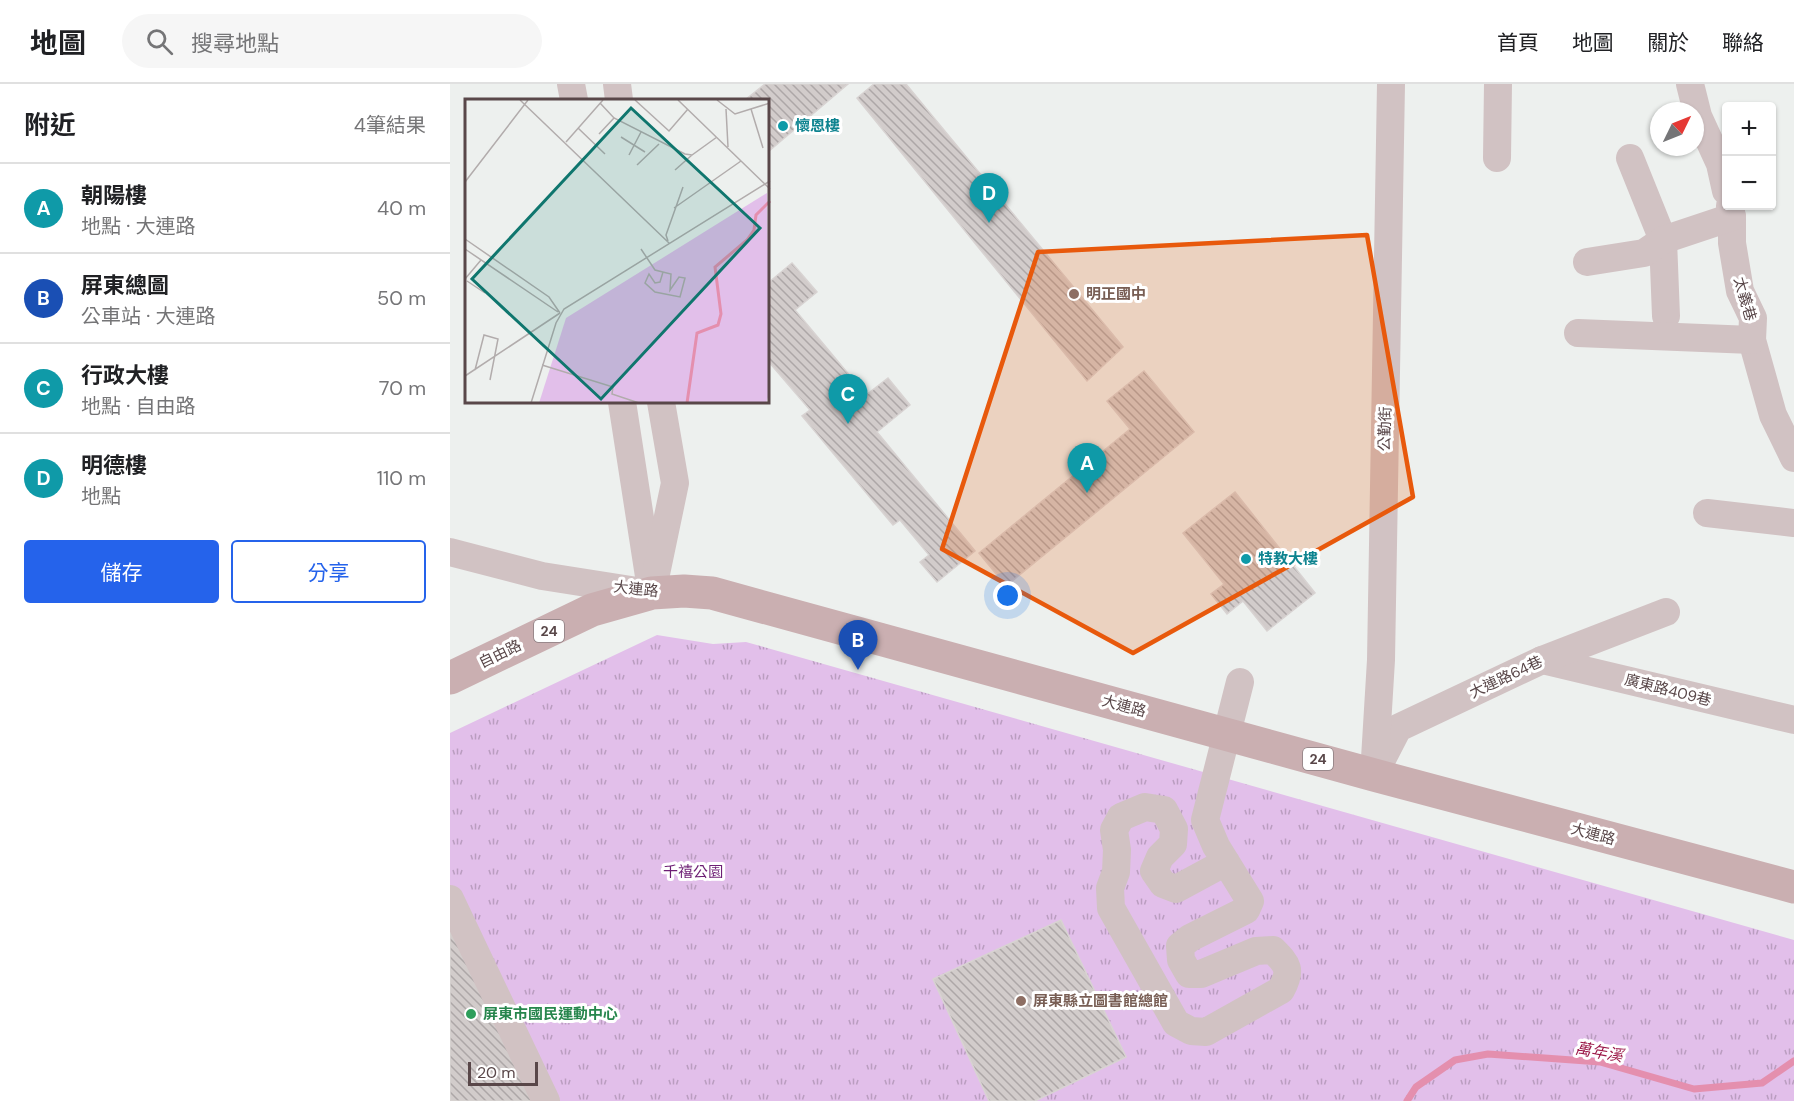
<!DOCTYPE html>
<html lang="zh-TW">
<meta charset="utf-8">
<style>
:root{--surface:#fff;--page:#f6f6f6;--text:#202124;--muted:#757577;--line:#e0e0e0;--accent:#2563eb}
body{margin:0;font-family:"DM Sans","Noto Sans TC",sans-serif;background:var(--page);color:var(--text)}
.controls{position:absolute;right:18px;top:18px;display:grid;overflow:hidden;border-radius:6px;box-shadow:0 2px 4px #0004}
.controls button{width:54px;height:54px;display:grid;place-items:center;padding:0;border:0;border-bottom:2px solid var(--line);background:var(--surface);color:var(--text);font:30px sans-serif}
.compass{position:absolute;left:1200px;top:18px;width:54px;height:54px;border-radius:50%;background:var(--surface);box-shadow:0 2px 4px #0004;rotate:47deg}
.scale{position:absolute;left:18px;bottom:15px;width:70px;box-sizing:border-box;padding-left:6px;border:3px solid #594749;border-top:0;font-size:16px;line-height:21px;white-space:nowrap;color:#594749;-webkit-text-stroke:4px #fff;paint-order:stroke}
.you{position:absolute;left:558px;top:512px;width:21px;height:21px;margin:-15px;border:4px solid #fff;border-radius:50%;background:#1a73e8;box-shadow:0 0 0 9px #1a73e833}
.badge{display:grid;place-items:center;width:39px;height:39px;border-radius:50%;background:var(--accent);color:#fff;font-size:20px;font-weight:700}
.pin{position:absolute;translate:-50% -50px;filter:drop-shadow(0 2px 3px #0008)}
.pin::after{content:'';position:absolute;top:32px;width:21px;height:18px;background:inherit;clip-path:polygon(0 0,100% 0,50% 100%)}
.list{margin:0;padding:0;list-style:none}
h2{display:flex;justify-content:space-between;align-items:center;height:78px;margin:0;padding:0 24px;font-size:26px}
h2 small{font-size:20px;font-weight:400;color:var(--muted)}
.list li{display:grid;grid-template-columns:39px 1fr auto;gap:18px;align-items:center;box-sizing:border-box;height:90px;padding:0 24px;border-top:2px solid var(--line)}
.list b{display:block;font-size:22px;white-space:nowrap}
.list p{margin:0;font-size:20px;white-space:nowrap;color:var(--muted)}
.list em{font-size:20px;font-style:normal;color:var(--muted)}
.actions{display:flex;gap:12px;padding:18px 24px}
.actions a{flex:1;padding:14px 0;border:2px solid var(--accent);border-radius:6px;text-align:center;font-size:21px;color:var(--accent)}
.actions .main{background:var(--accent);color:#fff}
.icon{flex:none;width:33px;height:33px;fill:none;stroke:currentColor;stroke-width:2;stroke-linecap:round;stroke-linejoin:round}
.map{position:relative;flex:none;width:1344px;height:1017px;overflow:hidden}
header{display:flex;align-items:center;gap:36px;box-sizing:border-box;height:84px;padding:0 30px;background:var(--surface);border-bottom:2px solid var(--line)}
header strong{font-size:28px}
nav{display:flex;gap:33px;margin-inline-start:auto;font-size:21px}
.search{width:420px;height:54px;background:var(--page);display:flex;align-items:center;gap:15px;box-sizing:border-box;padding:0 21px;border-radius:33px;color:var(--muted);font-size:22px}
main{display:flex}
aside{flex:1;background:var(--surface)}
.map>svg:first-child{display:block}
.grass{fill:url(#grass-tufts)}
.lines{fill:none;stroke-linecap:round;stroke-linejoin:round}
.stream{stroke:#e48fae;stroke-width:7}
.building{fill:url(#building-back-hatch);stroke:#d8d3d2;stroke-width:1.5}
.minor{stroke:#d1c2c3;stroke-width:28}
.major{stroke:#caafb1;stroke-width:33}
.marked{fill:#e8590c;fill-opacity:0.2;stroke:#e8590c;stroke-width:4.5;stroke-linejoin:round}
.culture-dot{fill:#0f9aa8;stroke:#fff;stroke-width:2}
.education-dot{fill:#8d6e63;stroke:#fff;stroke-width:2}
.leisure-dot{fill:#2e9e5b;stroke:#fff;stroke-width:2}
.labels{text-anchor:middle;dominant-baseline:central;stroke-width:6;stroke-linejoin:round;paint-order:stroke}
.shield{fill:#fff;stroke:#8b7e80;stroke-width:1.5}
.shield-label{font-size:14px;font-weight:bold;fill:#594749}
.culture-label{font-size:15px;font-weight:bold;fill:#0d838f;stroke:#fff;text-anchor:start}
.education-label{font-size:15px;font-weight:bold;fill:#785e54;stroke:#fff;text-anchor:start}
.street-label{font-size:15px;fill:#594749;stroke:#fff}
.park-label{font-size:15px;fill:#6d1e74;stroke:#fff}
.leisure-label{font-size:15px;font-weight:bold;fill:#27864d;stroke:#fff;text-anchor:start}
.water-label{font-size:16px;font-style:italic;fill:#9b1848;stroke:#fff}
.inset-river{fill:none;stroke:#e48fae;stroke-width:3}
.inset-road{fill:none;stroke:#b2acac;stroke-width:1.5}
.view{fill:#0f766e;fill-opacity:0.15;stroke:#0f766e;stroke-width:3}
.inset-edge{fill:none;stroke:#594749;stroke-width:3}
</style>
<header>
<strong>地圖</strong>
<div class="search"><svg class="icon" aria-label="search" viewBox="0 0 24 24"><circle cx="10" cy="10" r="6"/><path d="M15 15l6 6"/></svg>搜尋地點</div>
<nav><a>首頁</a><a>地圖</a><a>關於</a><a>聯絡</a></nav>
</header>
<main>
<aside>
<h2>附近<small>4筆結果</small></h2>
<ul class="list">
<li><span class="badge" style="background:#0f9aa8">A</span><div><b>朝陽樓</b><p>地點 · 大連路</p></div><em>40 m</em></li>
<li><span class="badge" style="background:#1a4fb4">B</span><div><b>屏東總圖</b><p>公車站 · 大連路</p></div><em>50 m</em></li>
<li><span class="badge" style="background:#0f9aa8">C</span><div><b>行政大樓</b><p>地點 · 自由路</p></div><em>70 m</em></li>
<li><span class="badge" style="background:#0f9aa8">D</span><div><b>明德樓</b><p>地點</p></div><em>110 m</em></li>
</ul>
<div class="actions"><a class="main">儲存</a><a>分享</a></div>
</aside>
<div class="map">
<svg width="1344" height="1017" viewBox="0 0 1344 1017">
<defs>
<pattern id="grass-tufts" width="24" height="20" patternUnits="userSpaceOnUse" patternTransform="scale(1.5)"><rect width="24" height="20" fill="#e2bfea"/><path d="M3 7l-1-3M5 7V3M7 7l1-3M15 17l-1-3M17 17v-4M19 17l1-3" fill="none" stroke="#ba9dc0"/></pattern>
<pattern id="building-back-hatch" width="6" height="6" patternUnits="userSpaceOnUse" patternTransform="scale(1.5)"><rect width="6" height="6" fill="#d2cccb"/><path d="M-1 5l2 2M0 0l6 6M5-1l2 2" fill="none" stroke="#ada7a7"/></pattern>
</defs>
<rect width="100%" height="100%" fill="#edf0ee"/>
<path class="grass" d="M207,551L263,560L296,558L1344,856V1017H0V649Z"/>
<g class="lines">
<path class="stream" d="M957,1017L966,1003L1005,976L1038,970L1150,978L1244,1005L1312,999L1344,977"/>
</g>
<g class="building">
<path d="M315,0H398L318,68V16H295Z"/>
<path d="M424,0H456L673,263L637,297L407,14Z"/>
<path d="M342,179L367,208L345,226L416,311L438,294L460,321L427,348L525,467L487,498L470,478L479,471L450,436L443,441L352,332L360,326L318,277V199Z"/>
<path d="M694,287L744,348L556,502L529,469L680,345L657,317Z"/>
<path d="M785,408L865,509L817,547L793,517L777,530L761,510L774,500L733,449Z"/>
<path d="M611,836L676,973L585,1017H539L483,895Z"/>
<path d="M0,842L85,1017H0Z"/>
</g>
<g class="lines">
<g class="minor">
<path d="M121,0L124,16"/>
<path d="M167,0L169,16"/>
<path d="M1240,0L1248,32L1270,80L1276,107"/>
<path d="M1047,74L1048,0"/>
<path d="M1180,74L1213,156L1216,232"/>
<path d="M1280,122L1282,133V159L1290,207L1303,234L1302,256L1323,331L1344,374"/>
<path d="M1137,178L1194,169L1213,156L1282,133"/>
<path d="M1128,249L1302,256"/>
<path d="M172,318L199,492"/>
<path d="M1257,429L1344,439"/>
<path d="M0,468L92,492L200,509"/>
<path d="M202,509L225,399L211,318"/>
<path d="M1092,576L1344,636"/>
<path d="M929,681L948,644L1092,576L1216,528"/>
<path d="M924,691L931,576L941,0"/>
<path d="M776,778L726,805L713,800L704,787L710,773L723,760L724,745L714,726L695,723L671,733L664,746L667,766L666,788L660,804L661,824L726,939L741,947L756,948L831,906C842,886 838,881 823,866L806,867L751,890H739L731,876L730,862L740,854L796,826L800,817L766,762L755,736L790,598"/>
<path d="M0,815L96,1017"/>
</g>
<path class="major" d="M0,594L142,526L202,509L234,507L262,509L924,691L1344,803"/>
</g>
<path class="marked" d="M917,151L963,413L683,569L492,465L588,168Z"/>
<g class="culture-dot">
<circle cx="333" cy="42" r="6"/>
<circle cx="796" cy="475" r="6"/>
</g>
<g class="education-dot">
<circle cx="624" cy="210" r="6"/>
<circle cx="571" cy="917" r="6"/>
</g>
<circle class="leisure-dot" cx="21" cy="930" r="6"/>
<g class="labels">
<g class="shield">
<rect x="84" y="536" width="30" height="22" rx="4.5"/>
<rect x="853" y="664" width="30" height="22" rx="4.5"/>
</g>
<g class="shield-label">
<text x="99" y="547">24</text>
<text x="868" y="675">24</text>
</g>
<g class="culture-label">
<text x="345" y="42">懷恩樓</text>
<text x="808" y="475">特教大樓</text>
</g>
<g class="education-label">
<text x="636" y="210">明正國中</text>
<text x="583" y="917">屏東縣立圖書館總館</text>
</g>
<g class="street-label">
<text transform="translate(1295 215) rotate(74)">太義巷</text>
<text transform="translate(935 345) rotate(-89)">公勤街</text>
<text transform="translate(186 505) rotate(6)">大連路</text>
<text transform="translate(50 570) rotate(-26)">自由路</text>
<text transform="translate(1056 593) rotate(-25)">大連路64巷</text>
<text transform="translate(1218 606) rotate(14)">廣東路409巷</text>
<text transform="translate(674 622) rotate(15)">大連路</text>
<text transform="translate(1143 750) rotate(15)">大連路</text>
</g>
<g class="park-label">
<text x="243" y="788">千禧公園</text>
</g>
<g class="leisure-label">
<text x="33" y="930">屏東市國民運動中心</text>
</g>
<g class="water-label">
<text transform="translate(1149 968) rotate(10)">萬年溪</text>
</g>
</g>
<g transform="translate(15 15)">
<rect width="304" height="304" fill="#edf0ee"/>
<path d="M302,94L305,292L301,304H74L101,219Z" fill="#e2bfea"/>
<path class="inset-river" d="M222,304L232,234L253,226L256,215L250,168L282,141L289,131L291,116L305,102"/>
<path class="inset-road" d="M55,1L204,144M170,1L204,32L223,10M213,1L305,90M252,1L270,15L305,4M135,4L149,19L220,55L227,56L252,38M261,10L263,48M286,10L298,49M113,29L140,55M134,35L149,19M156,38L180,53M101,43L138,1M164,56L176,33M172,66L194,45M210,71L227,56M0,83L63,1M209,109L276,62M0,140L84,198L95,214M203,142L201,136L218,88M0,150L93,213M176,150L190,171L206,175L205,191L214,178L220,179L215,198L190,193L180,184L184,175L190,184L195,183L198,173M0,180L16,161M2,182L20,194M77,266L148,288L147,295L174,304M10,271L19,236L33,240L25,281M0,277L95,214M66,304L91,224L99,210L305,82"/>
<path class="view" d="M166,9L295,129L136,300L7,180Z"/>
<rect width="304" height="304" class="inset-edge"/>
</g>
</svg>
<div class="controls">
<button>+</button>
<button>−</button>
</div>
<svg class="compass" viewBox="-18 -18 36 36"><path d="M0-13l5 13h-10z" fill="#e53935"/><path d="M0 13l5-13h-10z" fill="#757577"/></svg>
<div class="scale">20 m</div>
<div class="you"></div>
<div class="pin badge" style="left:637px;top:409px;background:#0f9aa8">A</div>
<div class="pin badge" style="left:408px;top:586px;background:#1a4fb4">B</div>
<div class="pin badge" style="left:398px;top:340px;background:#0f9aa8">C</div>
<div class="pin badge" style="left:539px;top:139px;background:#0f9aa8">D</div>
</div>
</main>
